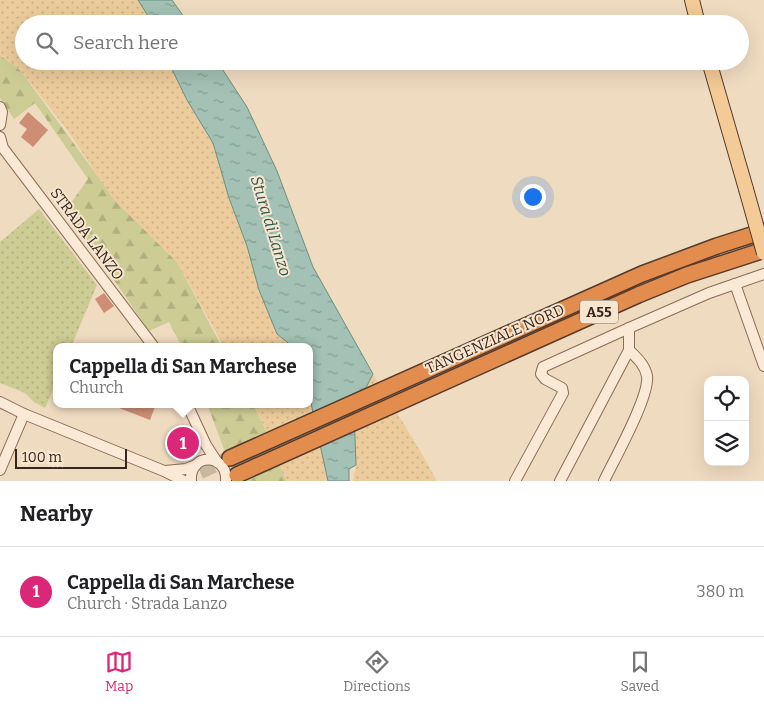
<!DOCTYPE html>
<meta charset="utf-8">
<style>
:root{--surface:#fff;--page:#f6f6f6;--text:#202124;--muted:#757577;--line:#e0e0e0;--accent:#db2777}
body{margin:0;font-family:Bitter,serif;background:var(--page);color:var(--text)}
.controls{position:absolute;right:15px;bottom:15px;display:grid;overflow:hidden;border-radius:10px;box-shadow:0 5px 20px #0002}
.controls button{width:45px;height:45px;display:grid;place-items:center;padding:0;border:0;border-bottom:1px solid var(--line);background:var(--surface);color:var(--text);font:25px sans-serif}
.scale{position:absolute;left:15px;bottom:12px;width:112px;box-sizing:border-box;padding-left:5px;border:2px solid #38261c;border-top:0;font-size:14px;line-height:18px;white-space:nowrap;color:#38261c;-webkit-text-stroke:4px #f6e6d0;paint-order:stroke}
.you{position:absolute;left:532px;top:196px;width:18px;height:18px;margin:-12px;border:4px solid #fff;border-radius:50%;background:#1a73e8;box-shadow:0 0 0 8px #1a73e833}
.badge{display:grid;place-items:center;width:32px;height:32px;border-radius:50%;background:var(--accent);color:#fff;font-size:16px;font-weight:700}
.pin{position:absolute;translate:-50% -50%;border:2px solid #fff;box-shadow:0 1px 5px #0006}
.popup{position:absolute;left:53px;top:343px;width:260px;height:65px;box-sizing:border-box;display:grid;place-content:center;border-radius:10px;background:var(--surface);filter:drop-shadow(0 1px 4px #0005);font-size:16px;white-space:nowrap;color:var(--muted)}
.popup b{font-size:19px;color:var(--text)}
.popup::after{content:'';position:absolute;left:50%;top:100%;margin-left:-10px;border:10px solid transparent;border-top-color:var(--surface)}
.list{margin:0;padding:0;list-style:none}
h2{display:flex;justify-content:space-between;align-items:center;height:65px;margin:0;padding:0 20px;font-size:21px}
h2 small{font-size:16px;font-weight:400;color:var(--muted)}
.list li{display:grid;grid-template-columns:32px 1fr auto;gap:15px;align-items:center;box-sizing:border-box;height:90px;padding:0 20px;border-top:1px solid var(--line)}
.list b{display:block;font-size:19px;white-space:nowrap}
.list p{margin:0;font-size:16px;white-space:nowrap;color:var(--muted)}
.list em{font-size:16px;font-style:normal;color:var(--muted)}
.icon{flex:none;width:28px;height:28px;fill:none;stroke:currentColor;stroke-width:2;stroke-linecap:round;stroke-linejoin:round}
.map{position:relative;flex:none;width:764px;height:481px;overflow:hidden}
.search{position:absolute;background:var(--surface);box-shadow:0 5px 20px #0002;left:15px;right:15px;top:15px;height:55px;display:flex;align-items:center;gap:12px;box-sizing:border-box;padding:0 18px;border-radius:28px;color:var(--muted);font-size:19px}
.sheet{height:155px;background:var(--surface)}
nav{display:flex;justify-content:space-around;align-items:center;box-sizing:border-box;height:70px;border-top:1px solid var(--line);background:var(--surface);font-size:14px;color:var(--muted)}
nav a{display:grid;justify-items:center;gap:2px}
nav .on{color:var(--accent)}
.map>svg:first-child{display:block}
.grass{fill:url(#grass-dots)}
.forest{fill:url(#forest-firs)}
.sand{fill:url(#sand-dots)}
.water{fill:url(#water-ripples);stroke:#6a8f81}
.building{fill:#ce8e75}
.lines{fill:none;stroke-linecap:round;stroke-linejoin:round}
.highway-tunnel{stroke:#cab79f;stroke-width:15;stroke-dasharray:15 8;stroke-linecap:butt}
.minor-casing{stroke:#896b58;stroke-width:12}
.major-casing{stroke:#563a2c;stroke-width:16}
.highway-casing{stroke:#563a2c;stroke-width:18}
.minor{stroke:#fae9d4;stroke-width:10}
.major{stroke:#f4ca96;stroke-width:14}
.highway{stroke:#e28d4e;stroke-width:15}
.major-bridge-casing{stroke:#563a2c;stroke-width:16;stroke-linecap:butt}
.major-bridge{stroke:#f4ca96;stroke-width:14}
.labels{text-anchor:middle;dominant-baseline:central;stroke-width:4;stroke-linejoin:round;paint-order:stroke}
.shield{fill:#f6e6d0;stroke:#716052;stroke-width:1}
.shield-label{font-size:14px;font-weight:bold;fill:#38261c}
.street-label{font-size:15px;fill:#38261c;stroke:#f6e6d0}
.water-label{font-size:16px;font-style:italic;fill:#2b584f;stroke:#f6e6d0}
</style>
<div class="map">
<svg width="764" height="481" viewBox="0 0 764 481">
<defs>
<pattern id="grass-dots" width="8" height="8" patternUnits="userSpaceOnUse" patternTransform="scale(1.25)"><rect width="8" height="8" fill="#cdcc94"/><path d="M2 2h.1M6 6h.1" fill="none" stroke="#b1af7f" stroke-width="1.8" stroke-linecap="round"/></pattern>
<pattern id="forest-firs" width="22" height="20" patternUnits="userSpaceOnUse" patternTransform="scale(1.25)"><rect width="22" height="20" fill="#cdcc94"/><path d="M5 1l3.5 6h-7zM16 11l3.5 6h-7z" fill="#b1af7f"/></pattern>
<pattern id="sand-dots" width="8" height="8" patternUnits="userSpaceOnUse" patternTransform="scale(1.25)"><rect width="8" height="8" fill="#eccc9c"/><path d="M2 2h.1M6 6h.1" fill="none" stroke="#cbaf86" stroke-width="1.8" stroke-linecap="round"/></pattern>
<pattern id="water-ripples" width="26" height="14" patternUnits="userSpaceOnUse" patternTransform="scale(1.25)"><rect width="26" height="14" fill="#a3c1b4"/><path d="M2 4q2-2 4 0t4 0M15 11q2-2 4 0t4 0" fill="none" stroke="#869d92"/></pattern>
</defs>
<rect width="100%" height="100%" fill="#efdbc0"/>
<path class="grass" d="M39,209L97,285L71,347H57V380L45,408L34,402L25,393L0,383V242Z"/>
<g class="forest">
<path d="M0,55L20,70L116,201L177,262L222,347H182L169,322L149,331L66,210L88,179L35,103L14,119L0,98Z"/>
<path d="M207,404H253L291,481H236Z"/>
</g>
<g class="sand">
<path d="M0,0H138L153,24H24V61H168L187,100L213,143L229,198L247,246L259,290L277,334L293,347H224L177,262L113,199L68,131L20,70L0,55Z"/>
<path d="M373,374L418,447L437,481H353L356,465L354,411L360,390Z"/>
<path d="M309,387L328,481H286L262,422L253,404H309Z"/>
</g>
<g class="water">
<path d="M138,0H172L189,24H153Z"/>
<path d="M168,61H217L247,107L277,171L313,267L373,374L354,411L356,465L349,469V481H328L309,394V347H293L277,334L259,290L247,246L229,198L213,143L187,100Z"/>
</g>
<g class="building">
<path d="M28,112L48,130L33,147L21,137L27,129L19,123Z"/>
<path d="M104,293L114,306L104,313L95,299Z"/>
<path d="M109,404H156L150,420Z"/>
</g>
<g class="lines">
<path class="highway-tunnel" d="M179,481L230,458"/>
<g class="minor-casing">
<g id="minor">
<path d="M0,107L2,112L0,125"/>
<path d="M0,137L3,148L154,347"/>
<path d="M735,284L764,366"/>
<path d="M0,402L24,414L164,471L184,481"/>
<path d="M187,404L206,445L217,462"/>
<path d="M0,470L24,414"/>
<path d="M165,471L186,469L196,465"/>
<path d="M191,481C189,452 228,453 226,481"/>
<path d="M515,481L563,393L562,388L545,379L541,374L543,367L629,328"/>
<path d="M560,481L629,350V328L709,293L764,274"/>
<path d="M604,481C614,460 650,396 647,376C645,365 637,358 629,350"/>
</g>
</g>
<g class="major-casing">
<g id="major">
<path d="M692,0L698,24"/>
<path d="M709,61L746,189"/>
</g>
</g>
<g class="highway-casing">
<g id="highway">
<path d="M230,458L642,274L717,246L764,231"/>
<path d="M237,475L638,295L687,275L764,250"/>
</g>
</g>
<use href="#minor" class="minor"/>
<use href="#major" class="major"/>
<use href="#highway" class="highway"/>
<g class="major-bridge-casing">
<path id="major-bridge" d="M746,189L764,253"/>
</g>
<use href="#major-bridge" class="major-bridge"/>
</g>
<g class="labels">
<rect class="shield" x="580" y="300.5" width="38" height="23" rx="4"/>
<g class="shield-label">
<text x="599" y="312">A55</text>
</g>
<g class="street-label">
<text transform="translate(87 234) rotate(53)">STRADA LANZO</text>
<text transform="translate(495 339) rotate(-24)">TANGENZIALE NORD</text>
</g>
<g class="water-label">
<text transform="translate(271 226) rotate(73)">Stura di Lanzo</text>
</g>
</g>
</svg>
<div class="controls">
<button><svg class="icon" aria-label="locate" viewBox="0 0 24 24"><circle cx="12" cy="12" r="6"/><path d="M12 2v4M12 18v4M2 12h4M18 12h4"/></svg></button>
<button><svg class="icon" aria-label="layers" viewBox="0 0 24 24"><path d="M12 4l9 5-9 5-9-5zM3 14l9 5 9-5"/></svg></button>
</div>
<div class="scale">100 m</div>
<div class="you"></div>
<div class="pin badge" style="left:183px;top:443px">1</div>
<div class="popup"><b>Cappella di San Marchese</b>Church</div>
<div class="search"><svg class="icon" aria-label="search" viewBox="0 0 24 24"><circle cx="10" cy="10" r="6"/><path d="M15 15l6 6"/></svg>Search here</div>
</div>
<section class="sheet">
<h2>Nearby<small></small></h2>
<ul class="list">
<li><span class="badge">1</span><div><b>Cappella di San Marchese</b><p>Church · Strada Lanzo</p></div><em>380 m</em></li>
</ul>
</section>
<nav>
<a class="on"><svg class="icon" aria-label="map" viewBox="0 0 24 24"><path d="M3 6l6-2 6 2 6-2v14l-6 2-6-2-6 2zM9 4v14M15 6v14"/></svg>Map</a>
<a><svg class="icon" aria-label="directions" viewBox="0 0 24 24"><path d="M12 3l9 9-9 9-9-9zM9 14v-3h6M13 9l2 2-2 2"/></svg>Directions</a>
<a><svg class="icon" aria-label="saved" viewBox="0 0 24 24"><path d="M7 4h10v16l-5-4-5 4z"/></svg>Saved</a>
</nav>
